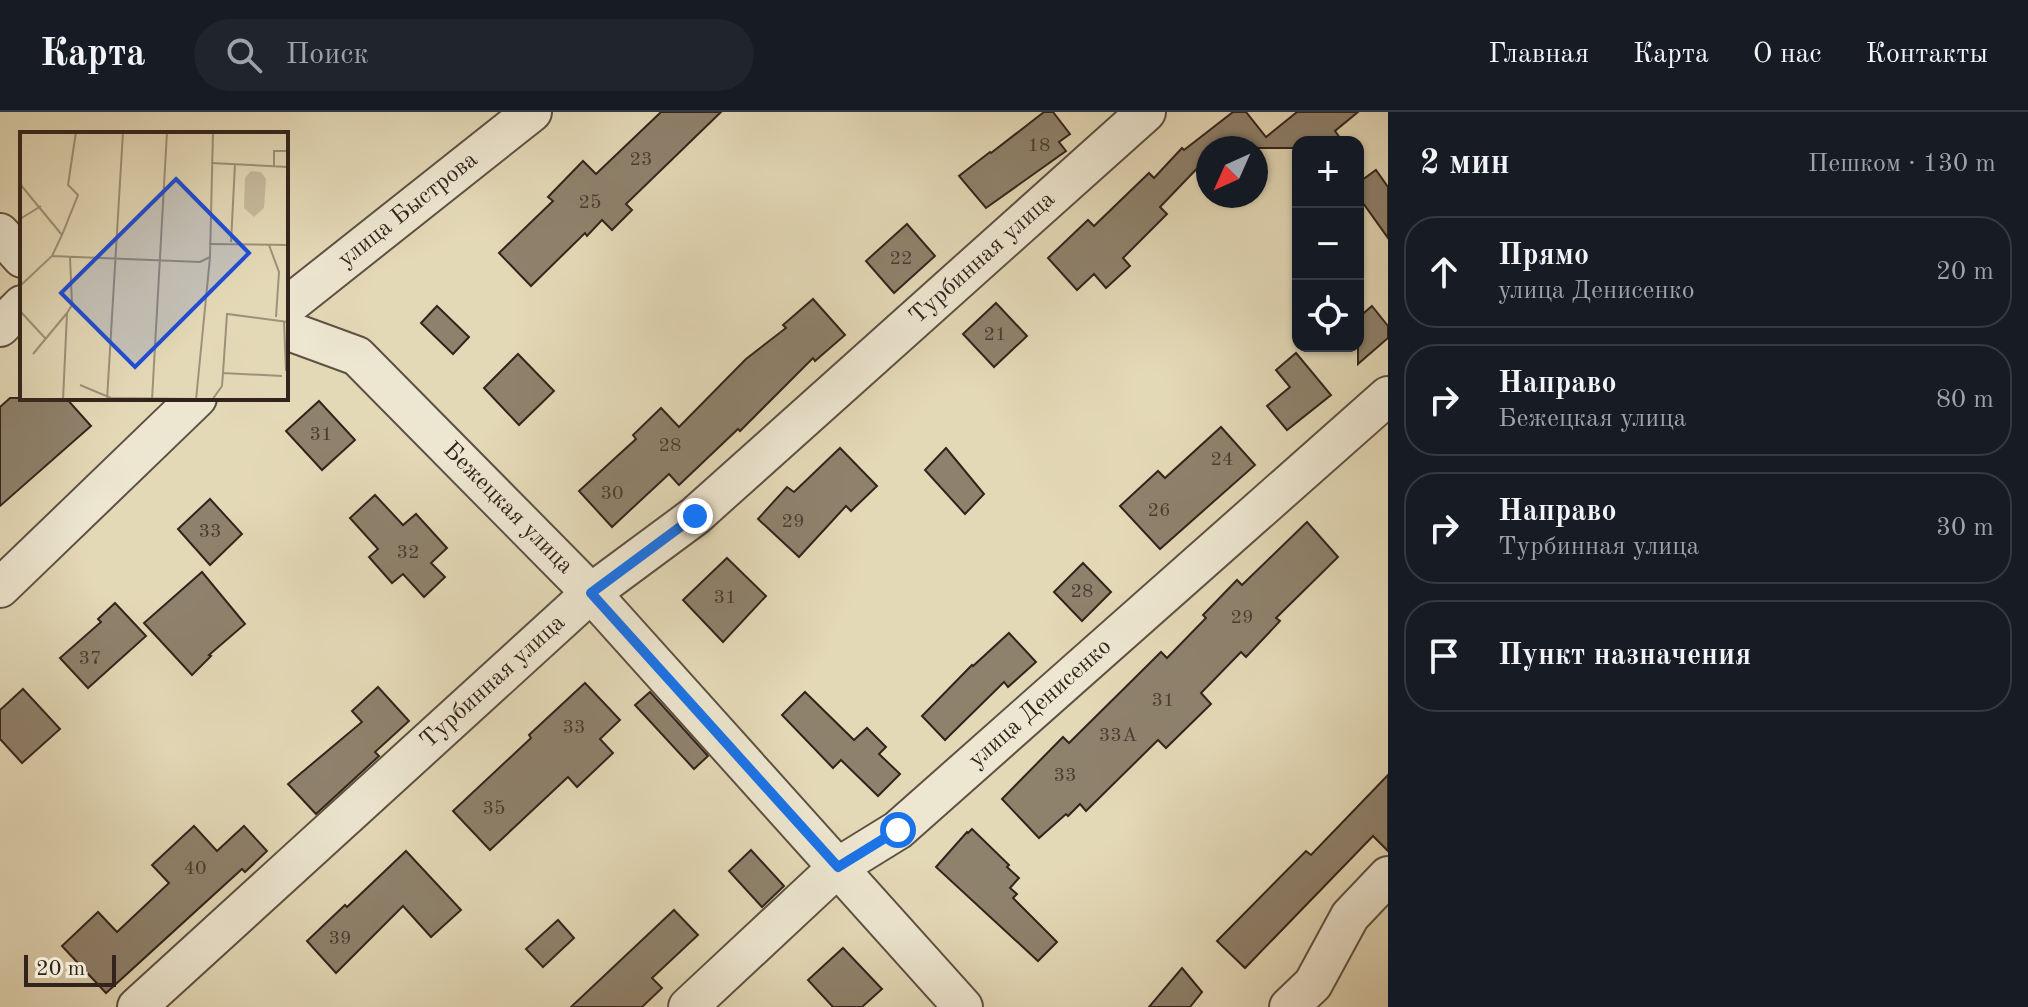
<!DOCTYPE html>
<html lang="ru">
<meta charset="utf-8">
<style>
:root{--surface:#171b24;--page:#20242c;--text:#f1f3f6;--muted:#9ea1a6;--line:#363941}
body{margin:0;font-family:"Old Standard TT",serif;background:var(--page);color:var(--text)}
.controls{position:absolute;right:24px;top:24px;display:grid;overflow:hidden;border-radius:16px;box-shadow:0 2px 6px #0004}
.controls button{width:72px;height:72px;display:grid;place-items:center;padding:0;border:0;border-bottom:2px solid var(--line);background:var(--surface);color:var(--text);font:40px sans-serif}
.compass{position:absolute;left:1196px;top:24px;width:72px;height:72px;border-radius:50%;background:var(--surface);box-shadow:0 2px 6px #0004;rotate:225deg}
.scale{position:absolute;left:24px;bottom:20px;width:92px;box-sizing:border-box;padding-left:8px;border:4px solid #32241c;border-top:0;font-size:22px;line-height:28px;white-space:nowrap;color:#32241c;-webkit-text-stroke:6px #ede6d0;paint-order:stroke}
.stop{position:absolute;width:24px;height:24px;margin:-18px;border:6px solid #1a73e8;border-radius:50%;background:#fff}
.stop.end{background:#1a73e8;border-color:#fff;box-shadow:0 2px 8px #0008}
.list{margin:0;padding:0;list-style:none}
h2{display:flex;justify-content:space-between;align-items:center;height:104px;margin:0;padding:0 32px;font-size:34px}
h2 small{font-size:26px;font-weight:400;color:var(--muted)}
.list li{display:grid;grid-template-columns:52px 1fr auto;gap:24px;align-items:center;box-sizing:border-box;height:112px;margin:0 16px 16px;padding:0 16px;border:2px solid var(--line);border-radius:32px}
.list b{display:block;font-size:30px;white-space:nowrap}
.list p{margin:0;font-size:26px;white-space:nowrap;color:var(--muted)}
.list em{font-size:26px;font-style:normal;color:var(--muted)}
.icon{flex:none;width:44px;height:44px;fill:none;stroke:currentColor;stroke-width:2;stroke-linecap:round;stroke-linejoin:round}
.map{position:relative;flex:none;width:1388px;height:895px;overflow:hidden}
header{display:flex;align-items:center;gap:48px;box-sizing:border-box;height:112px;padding:0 40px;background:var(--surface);border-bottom:2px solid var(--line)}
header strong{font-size:38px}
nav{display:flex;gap:44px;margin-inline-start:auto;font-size:28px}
.search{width:560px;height:72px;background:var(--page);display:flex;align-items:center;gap:20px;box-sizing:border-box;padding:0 28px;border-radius:44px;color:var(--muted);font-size:30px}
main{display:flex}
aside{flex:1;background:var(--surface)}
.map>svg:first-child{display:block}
.building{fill:#8f826d;stroke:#32241c;stroke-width:2}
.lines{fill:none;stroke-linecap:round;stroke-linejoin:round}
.minor-casing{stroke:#5e5143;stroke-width:42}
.minor{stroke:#ede6d0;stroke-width:38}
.route{stroke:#1a73e8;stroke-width:10}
.labels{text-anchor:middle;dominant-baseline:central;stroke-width:7;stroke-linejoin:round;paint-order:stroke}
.number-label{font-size:20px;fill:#493c30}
.street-label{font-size:24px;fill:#32241c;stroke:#ede6d0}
.inset-road{fill:none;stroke:#9d9179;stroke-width:2}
.view{fill:#1d4ed8;fill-opacity:0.15;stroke:#1d4ed8;stroke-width:4}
.inset-edge{fill:none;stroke:#32241c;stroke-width:4}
</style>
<header>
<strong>Карта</strong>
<div class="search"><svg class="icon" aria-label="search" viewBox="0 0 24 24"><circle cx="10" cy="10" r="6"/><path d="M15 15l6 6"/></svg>Поиск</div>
<nav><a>Главная</a><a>Карта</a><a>О нас</a><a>Контакты</a></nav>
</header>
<main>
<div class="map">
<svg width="1388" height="895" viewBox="0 0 1388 895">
<rect width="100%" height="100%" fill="#e4d9b7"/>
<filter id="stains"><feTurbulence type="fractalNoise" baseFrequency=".0025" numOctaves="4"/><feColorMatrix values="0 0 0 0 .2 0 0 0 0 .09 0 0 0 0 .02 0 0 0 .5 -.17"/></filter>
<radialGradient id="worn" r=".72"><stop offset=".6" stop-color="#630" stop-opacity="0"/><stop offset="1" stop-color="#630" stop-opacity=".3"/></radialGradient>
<g class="building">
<path d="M661,0H721L626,92L632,98L612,118L602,108L587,124L585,121L531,174L499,141L553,89L548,85L583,49L596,62Z"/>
<path d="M1044,0H1053L1070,22L1059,30L1066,39L986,96L959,64L990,40L991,41Z"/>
<path d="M1233,0H1246L1266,25L1297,0H1358L1335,19L1343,30H1298V36H1208V45L1160,95L1167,102L1123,146L1130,154L1106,176L1094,162L1077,178L1048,146L1088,108L1094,114L1149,61L1154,66L1182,36L1184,38Z"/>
<path d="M1376,58L1388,75V126L1358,84V71Z"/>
<path d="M907,112L935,144L894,181L866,149Z"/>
<path d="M813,187L845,223L815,249L813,246L740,319L738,317L679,373L669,362L612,415L579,379L636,327L633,323L661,296L679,315L746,247L786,216L783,213Z"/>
<path d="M996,191L1027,224L994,255L963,222Z"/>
<path d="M437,194L469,225L453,242L421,211Z"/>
<path d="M1372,194L1388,214V226L1358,252V206Z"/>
<path d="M1296,241L1331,283L1287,318L1267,294L1290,275L1276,258Z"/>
<path d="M518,242L554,279L519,313L484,276Z"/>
<path d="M10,286H66L91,314L0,394V295Z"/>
<path d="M319,289L355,328L322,358L286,319Z"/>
<path d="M1221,315L1255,353L1160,437L1120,394L1158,359L1165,366Z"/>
<path d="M840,336L877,374L851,399L846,394L799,445L758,407L787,375L794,380Z"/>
<path d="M946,336L984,382L965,402L925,358Z"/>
<path d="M375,383L403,413L416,402L447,436L431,451L445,465L424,485L403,462L392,471L369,445L378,437L350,406Z"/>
<path d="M210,387L242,422L210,453L178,417Z"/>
<path d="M1307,410L1338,445L1276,506L1280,509L1246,545L1241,540L1201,581L1211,592L1166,636L1158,628L1086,699L1080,692L1068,704L1066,702L1039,726L1002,687L1063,625L1069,631L1161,540L1167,546L1206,506L1203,503L1237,468L1242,473Z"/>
<path d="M727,446L766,484L723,530L683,488Z"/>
<path d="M1083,451L1111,480L1082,509L1054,480Z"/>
<path d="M202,460L245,512L209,543L211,544L192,563L144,511Z"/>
<path d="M115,491L146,524L88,576L60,546L101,510L98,507Z"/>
<path d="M1009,521L1036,550L1008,575L1004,570L945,628L922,604L972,553L973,554Z"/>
<path d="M585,571L620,608L600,627L613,641L577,675L568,665L490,738L453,699L531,626L529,623Z"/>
<path d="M378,575L409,609L375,640L379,644L316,702L288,672L362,610L352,599Z"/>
<path d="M23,577L60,617L22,651L0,627V598Z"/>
<path d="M650,580L708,644L694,657L635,593Z"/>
<path d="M805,580L854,628L867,616L886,635L879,642L900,662L878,684L841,648L833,656L782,603Z"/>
<path d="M1388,663V739L1373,724L1245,856L1217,829L1306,739L1311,743Z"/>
<path d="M194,714L217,739L244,714L267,739L245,760L242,757L106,881L62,834L98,800L117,820L169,771L152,753Z"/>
<path d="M972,717L1009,753L1007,755L1019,766L1010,776L1017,782L1013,786L1057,830L1038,849L936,755L967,720L968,721Z"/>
<path d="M751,738L784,774L762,795L729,759Z"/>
<path d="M406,739L461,798L431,825L403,794L336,861L307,829L345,793L347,795Z"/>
<path d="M674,798L698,823L652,866L662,876L642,895H571Z"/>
<path d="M558,808L574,826L543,855L526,837Z"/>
<path d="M843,836L882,877L862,895H833L808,868Z"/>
<path d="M1182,856L1202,880L1190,895H1149Z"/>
</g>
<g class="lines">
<g class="minor-casing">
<g id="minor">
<path d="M0,121L22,146"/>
<path id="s1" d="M286,195L532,0"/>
<path d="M0,215L22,193"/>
<path id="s2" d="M286,218L357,244L591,481L963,895"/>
<path d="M0,476L197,286"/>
<path id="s3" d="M137,895L591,481L695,404L1146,0"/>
<path id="s4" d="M688,895L838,755L898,718L1388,284"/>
<path d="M1289,895L1313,872L1350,804L1388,764"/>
</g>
</g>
<use href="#minor" class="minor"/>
</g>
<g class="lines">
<path class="route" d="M695,404L591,481L838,755L898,718"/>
</g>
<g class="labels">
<g class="number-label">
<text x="1039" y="34">18</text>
<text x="641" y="48">23</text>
<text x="590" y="91">25</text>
<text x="901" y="147">22</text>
<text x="995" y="223">21</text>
<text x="321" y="323">31</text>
<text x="670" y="334">28</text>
<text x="1222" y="348">24</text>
<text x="612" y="382">30</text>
<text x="1159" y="399">26</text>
<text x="793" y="410">29</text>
<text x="210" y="420">33</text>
<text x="408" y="441">32</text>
<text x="1082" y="480">28</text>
<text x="725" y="486">31</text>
<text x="1242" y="506">29</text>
<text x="90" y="547">37</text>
<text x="1163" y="589">31</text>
<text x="574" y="616">33</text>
<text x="1118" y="624">33А</text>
<text x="1065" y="664">33</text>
<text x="494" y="697">35</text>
<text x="195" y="757">40</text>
<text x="340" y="827">39</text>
</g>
<g class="street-label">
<text stroke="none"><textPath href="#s1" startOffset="156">улица Быстрова</textPath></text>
<text stroke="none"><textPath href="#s3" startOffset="1130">Турбинная улица</textPath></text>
<text stroke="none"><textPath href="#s2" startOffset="290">Бежецкая улица</textPath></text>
<text stroke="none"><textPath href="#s3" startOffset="482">Турбинная улица</textPath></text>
<text stroke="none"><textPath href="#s4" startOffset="466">улица Денисенко</textPath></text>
</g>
</g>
<g transform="translate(20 20)">
<rect width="268" height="268" fill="#e4d9b7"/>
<path d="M231,39L241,40L246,47L244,76L234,85L224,76L225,46Z" fill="#c6ba9d"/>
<path class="inset-road" d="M191,31L268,35M254,34V19H268M0,52L42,103L32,124L0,154M0,87L21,74M42,103L58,63L48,53L56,0M211,110L215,32M189,112L268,113M249,113L259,140L256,185M32,124L180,130L190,125M0,179L25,206M264,189L266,239M13,222L47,181M203,241L207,182L268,190M60,253L91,266L176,267M43,268L47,181L52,173L50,125M87,268L103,0M132,268L147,0M176,268L190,125L193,0M192,268L202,254L203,241L262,244M209,268H239"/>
<path class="view" d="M156,47L229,121L115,235L41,161Z"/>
<rect width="268" height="268" class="inset-edge"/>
</g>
<rect width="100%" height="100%" filter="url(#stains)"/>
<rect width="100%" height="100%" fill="url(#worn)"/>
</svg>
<div class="controls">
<button>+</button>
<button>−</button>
<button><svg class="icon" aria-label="locate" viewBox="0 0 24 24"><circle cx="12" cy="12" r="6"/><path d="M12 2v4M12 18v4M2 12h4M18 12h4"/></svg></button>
</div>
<svg class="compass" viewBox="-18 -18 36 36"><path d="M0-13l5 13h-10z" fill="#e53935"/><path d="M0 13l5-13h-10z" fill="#9ea1a6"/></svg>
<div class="scale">20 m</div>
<div class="stop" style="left:898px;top:718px"></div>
<div class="stop end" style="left:695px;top:404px"></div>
</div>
<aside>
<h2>2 мин<small>Пешком · 130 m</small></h2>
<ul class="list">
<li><svg class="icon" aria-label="ahead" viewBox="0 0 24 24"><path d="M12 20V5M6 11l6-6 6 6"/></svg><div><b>Прямо</b><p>улица Денисенко</p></div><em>20 m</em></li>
<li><svg class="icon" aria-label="right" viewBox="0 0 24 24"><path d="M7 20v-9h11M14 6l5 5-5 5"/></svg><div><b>Направо</b><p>Бежецкая улица</p></div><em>80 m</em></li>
<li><svg class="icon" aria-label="right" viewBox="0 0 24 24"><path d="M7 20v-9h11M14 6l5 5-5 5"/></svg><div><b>Направо</b><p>Турбинная улица</p></div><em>30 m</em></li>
<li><svg class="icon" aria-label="arrive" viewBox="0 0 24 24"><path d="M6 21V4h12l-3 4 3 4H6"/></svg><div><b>Пункт назначения</b></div></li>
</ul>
</aside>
</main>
